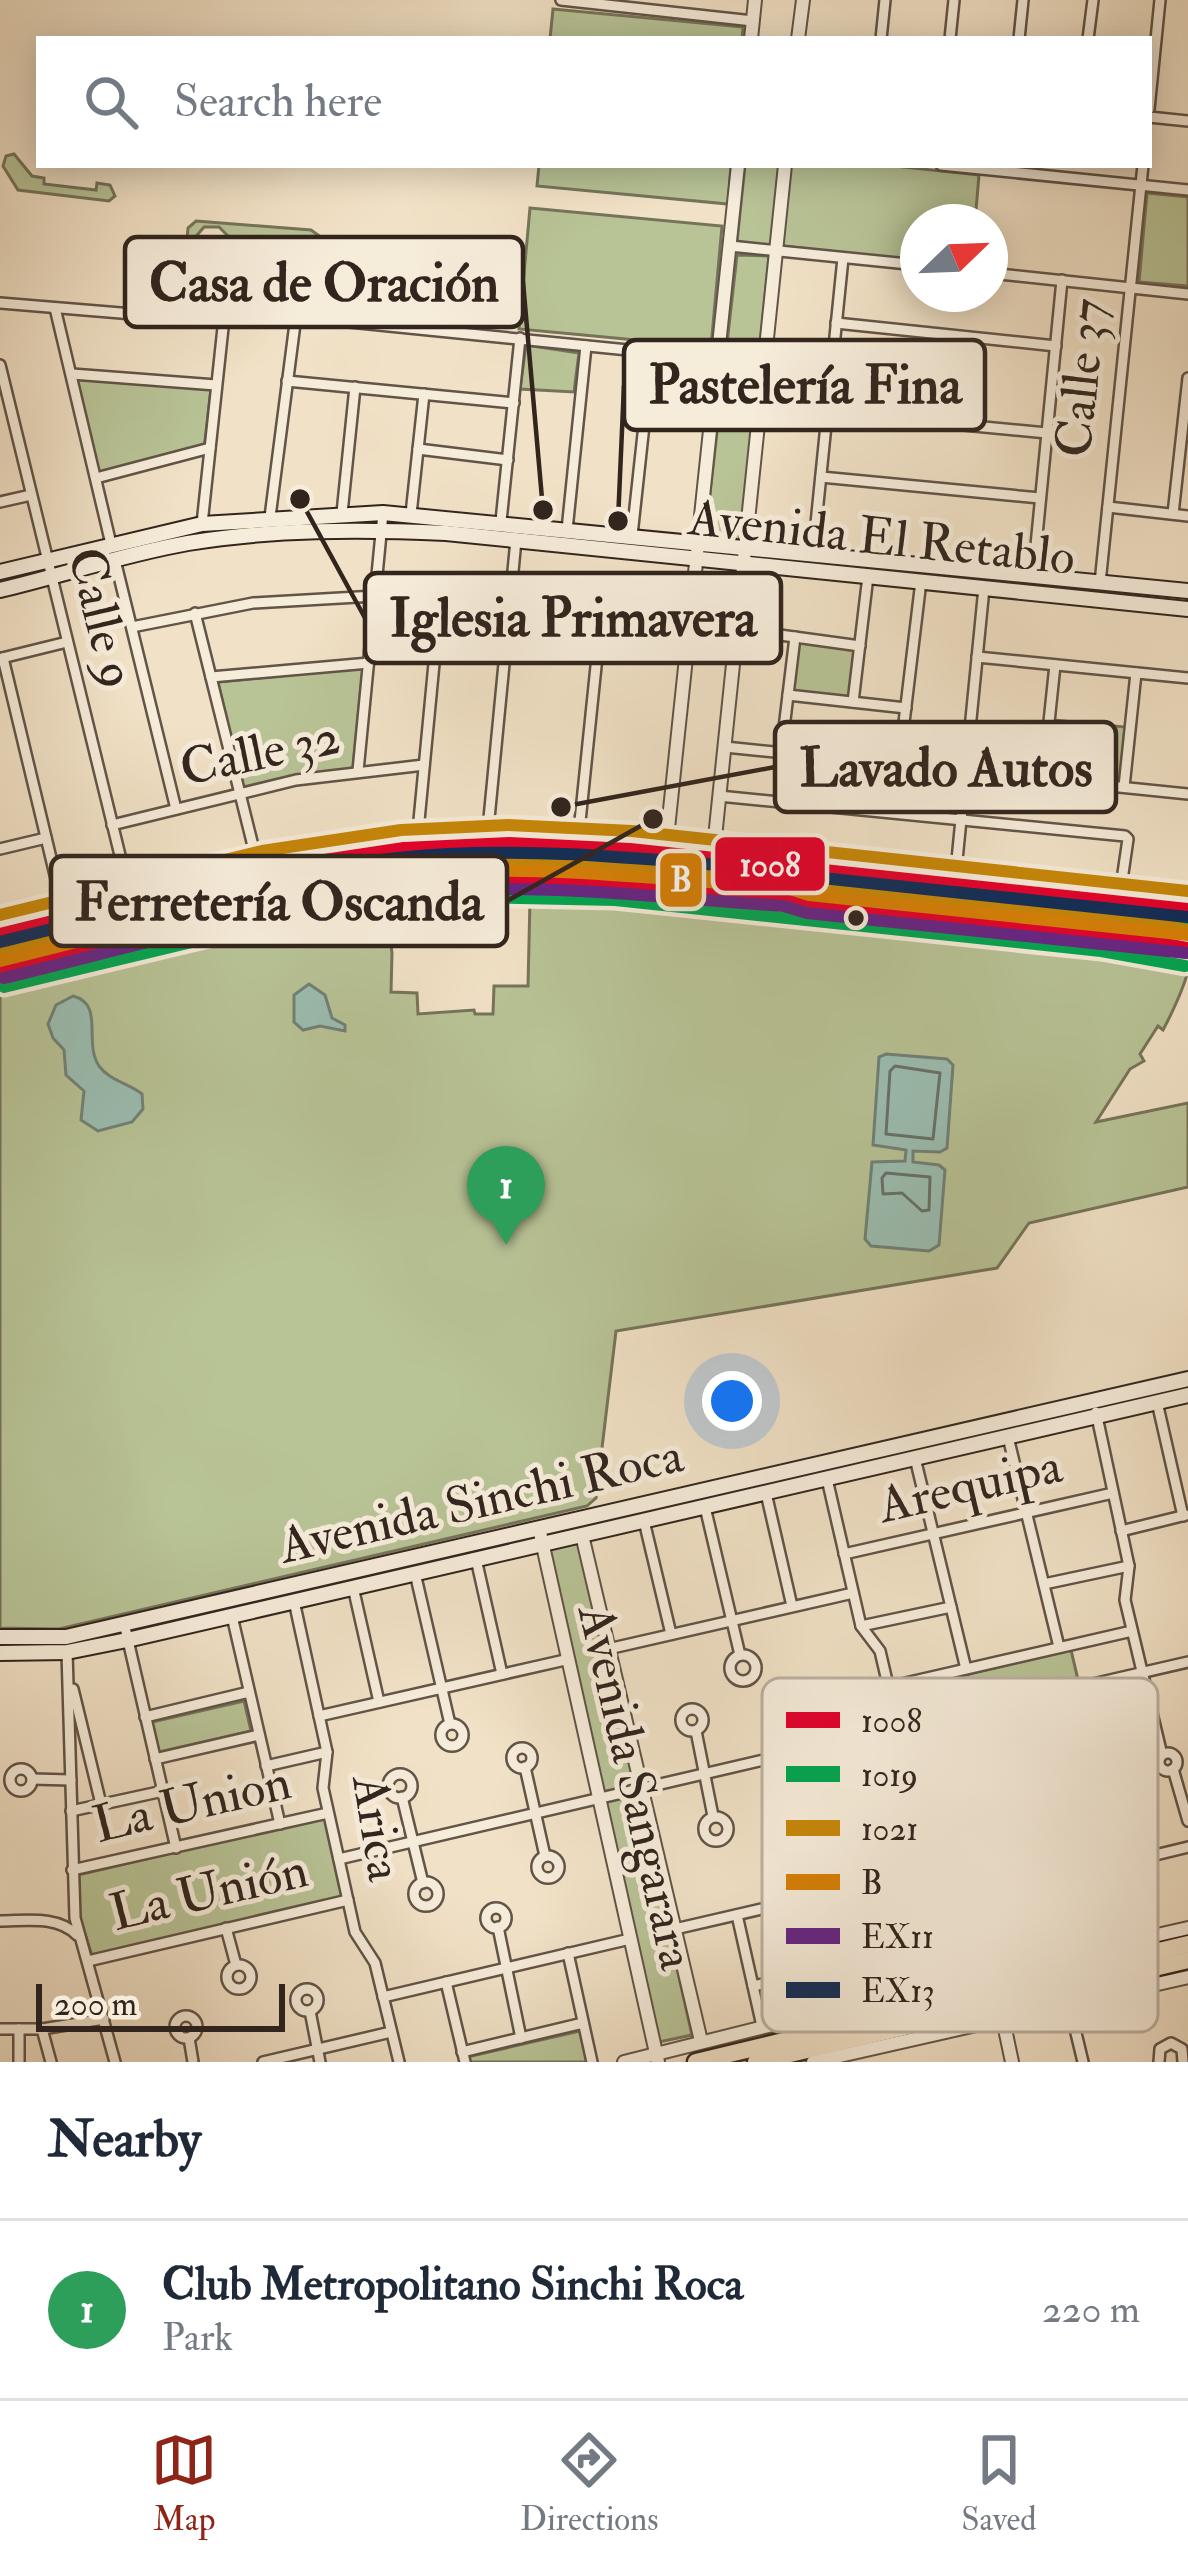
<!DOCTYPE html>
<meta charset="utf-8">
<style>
:root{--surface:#fff;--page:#f6f6f7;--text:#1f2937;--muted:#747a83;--line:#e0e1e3;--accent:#8f2418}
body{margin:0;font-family:"IM FELL Double Pica",serif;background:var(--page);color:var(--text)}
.compass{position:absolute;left:900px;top:204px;width:108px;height:108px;border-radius:50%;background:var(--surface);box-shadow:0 6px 30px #0003;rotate:67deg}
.scale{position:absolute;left:36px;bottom:30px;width:249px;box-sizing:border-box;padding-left:12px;border:6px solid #32251e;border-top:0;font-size:33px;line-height:42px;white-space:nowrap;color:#32251e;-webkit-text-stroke:9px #f6ecda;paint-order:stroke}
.you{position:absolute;left:732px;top:1401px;width:42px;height:42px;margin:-30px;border:9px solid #fff;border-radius:50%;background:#1a73e8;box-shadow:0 0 0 18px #1a73e833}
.badge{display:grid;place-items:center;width:78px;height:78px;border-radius:50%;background:var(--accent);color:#fff;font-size:39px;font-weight:700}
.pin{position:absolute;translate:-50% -99px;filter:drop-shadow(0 3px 6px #0008)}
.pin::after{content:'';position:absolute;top:63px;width:42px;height:36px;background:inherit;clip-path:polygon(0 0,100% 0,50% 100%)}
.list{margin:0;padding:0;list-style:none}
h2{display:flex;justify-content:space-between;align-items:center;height:156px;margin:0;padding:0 48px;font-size:51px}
h2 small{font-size:39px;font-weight:400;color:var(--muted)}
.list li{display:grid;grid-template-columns:78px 1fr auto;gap:36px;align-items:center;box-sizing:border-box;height:180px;padding:0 48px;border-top:3px solid var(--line)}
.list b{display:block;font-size:45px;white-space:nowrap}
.list p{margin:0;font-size:39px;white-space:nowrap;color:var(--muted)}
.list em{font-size:39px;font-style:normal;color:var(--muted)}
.icon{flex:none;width:66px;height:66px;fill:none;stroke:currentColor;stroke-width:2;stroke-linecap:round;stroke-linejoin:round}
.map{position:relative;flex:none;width:1188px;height:2062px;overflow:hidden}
.search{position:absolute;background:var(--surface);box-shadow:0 6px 30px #0003;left:36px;right:36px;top:36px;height:132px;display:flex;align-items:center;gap:30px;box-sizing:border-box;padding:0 42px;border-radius:0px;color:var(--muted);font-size:45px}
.sheet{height:336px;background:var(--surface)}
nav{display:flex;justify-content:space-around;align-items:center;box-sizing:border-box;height:168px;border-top:3px solid var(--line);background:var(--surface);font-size:33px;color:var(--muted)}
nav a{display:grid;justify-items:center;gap:6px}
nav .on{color:var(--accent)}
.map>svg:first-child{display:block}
.green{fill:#b8c396;stroke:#75745a;stroke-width:3}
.water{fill:#9bbeb2;stroke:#718177;stroke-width:3}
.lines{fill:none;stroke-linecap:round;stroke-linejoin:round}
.shore{stroke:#667268;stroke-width:3}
.minor-casing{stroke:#625448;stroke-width:14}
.tertiary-casing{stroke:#625448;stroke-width:16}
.secondary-casing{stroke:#32251e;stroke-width:18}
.primary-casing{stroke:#32251e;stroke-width:20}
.trunk-casing{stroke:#32251e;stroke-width:21}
.minor{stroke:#f6ecda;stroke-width:9}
.tertiary{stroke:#f6ecda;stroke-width:12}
.secondary{stroke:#f6ecda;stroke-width:14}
.primary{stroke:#f1e1c6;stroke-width:15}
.trunk{stroke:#f1e1c6;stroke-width:16}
.bus-1-casing{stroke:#f6ecda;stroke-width:21}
.bus-2-casing{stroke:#f6ecda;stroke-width:21}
.bus-3-casing{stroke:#f6ecda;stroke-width:21}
.bus-4-casing{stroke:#f6ecda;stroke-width:21}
.bus-5-casing{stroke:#f6ecda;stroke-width:21}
.bus-6-casing{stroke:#f6ecda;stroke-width:21}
.bus-1{stroke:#e4002b;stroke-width:12}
.bus-2{stroke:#00a651;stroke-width:12}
.bus-3{stroke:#c68608;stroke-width:12}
.bus-4{stroke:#d67f06;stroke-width:12}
.bus-5{stroke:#662485;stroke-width:12}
.bus-6{stroke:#102c58;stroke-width:12}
.bus-dot{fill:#32251e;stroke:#f6ecda;stroke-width:4.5}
.labels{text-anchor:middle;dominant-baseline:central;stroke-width:10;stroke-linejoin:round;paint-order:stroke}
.street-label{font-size:51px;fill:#32251e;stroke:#f6ecda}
.key{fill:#f6ecda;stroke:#bbb0a2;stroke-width:3}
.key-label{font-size:33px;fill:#32251e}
.leader{fill:none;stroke:#32251e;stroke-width:4.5}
.callout-dot{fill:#32251e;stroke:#f6ecda;stroke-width:4.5}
.callout{fill:#f6ecda;stroke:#32251e;stroke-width:4.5}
.callout-label{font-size:54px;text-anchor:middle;font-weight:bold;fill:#32251e}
.line-badge{stroke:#f6ecda;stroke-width:4.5}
.badge-label{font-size:33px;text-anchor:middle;font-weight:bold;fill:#fff}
</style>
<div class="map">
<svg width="1188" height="2062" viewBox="0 0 1188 2062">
<rect width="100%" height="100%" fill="#f1e1c6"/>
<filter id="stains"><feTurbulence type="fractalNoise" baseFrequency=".00167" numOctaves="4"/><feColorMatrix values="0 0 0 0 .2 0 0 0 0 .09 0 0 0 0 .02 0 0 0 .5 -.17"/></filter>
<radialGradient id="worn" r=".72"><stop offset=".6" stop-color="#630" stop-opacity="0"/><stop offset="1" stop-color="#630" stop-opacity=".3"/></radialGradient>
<g class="green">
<path d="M553,9L743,27L742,39H550Z"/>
<path d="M14,154L32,176L44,178V184L96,190L97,183L110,185L115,196L109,201L18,190L3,166L6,156Z"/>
<path d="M539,165H731L728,204L537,186Z"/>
<path d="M745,165H781L772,247L737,242Z"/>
<path d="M790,165H885L979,175L975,222H918V261L782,246Z"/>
<path d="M1147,193L1188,197V286L1139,282Z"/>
<path d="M530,208L722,226L711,347L519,329Z"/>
<path d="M196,221L311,230L325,240L316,247L300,248V244L261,240L260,245L235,243L219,227H204L192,241L196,259L214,266L232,254L241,253L239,273L233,276L193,273L185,262L188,228Z"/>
<path d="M737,255L769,256L741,540L705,538Z"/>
<path d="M526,345L579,353L574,392L520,389Z"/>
<path d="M75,376L211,389L204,449L99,477Z"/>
<path d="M799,642L855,649L849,699L793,691Z"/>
<path d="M363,668L353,768L242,788L218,682Z"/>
<path d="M1054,720L1125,727L1120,781L1049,774Z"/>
<path d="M510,855L671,865L669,877C572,867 474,864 376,875C249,890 124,928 0,958V945C175,904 328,861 510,855Z"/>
<path d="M530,900L962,939L1006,949L1009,945L1172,961L1175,966L1188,967C1188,980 1170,1017 1163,1030L1158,1026L1140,1054L1144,1061L1130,1069L1096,1122L1188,1103V1187L1029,1223L997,1268L616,1331L596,1498L587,1506L59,1629L0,1628V992L265,927L386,906L392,953L391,992L417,993L418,1014L474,1010L475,1014H493L494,986H528Z"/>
<path d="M581,1542L692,2035L659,2042L548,1549Z"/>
<path d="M1071,1650L1088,1722L969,1750L952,1678Z"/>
<path d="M244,1701L251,1731L159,1752L152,1722Z"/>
<path d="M325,1817L342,1898L92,1956L80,1918L78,1875Z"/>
<path d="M873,1964L880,1995L765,2020L759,1990Z"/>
<path d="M580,2031L587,2062H468L467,2057Z"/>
</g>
<g class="water">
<path d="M309,984L325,995L332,1018L345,1025V1031L320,1026L303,1030L294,1022V995Z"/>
<path d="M73,996C105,1004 83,1042 99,1066C110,1081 128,1083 142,1094L143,1109L132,1122L98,1131L81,1120L84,1091L66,1075L64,1050L53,1038L48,1024L56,1005Z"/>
<path d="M886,1054L947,1059L953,1065L947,1148L940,1152L913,1151V1162L939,1165L945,1170L939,1245L929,1251L871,1246L865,1239L872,1162L905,1161L906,1150L873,1145L879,1057Z"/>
</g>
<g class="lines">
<g class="shore">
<path d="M895,1066L940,1073L933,1139L886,1134L890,1071Z"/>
<path d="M886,1173L930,1177L929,1210L922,1211L902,1193L883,1194L882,1178Z"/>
</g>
<g class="minor-casing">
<g id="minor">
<path d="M561,0L753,21"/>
<path d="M881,39L885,0"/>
<path d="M950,39L954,0"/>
<path d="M1019,39L1023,0"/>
<path d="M1088,39L1093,0"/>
<path d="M1149,109L1160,0"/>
<path d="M1149,117L1188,121"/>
<path d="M941,165L1188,190"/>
<path d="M730,246L918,265"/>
<path d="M990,273L1188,294"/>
<path d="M0,303L145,315L180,305L718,359"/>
<path d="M55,308L111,544"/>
<path d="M836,323L1056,346"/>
<path d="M0,365L128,888"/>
<path d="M72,374L216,385"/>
<path d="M287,381L514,403"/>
<path d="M827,412L1047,433"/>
<path d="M418,449L508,460"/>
<path d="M821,477L1040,498"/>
<path d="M96,478L210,448"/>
<path d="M0,502L31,495"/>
<path d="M1108,507L1188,516"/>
<path d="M342,513L355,387"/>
<path d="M411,514L424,394"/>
<path d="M1173,514L1188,378"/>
<path d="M270,517L296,316"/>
<path d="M501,521L520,338"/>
<path d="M202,524L225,309"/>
<path d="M567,530L586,346"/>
<path d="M632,535L652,352"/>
<path d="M813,553L843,258"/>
<path d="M115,560L176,809"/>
<path d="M1033,576L1062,280"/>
<path d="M1100,583L1143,165"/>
<path d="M195,613L256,858"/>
<path d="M132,627L253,603L375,596L691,628"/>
<path d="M737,629L860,646"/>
<path d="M977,657L1188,678"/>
<path d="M2,658L67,642"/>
<path d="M3,658L62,904"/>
<path d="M211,677L369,663"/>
<path d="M788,695L906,708"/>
<path d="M853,702L868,576"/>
<path d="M725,747L1188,794"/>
<path d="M781,753L795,637"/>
<path d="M899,764L921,581"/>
<path d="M358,771L383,513"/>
<path d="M1043,779L1055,665"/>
<path d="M1124,787L1136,673"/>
<path d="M719,796L1125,836L1128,839L1121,887"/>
<path d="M112,825L296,780L424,765"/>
<path d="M488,829L516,540"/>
<path d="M418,831L440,601"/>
<path d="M579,831L601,618"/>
<path d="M0,849L46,838"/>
<path d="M956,870L984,588"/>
<path d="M804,916L1144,955L1174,957L1188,949"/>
<path d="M0,919C136,887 273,846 413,832C511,822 617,828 714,847L1188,894"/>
<path d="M0,984C129,953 259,910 391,898C522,886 651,901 782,914"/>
<path d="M1157,1402L1183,1516"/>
<path d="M1096,1412L1129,1566L1125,1600L1162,1755"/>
<path d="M1008,1437L1059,1647"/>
<path d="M915,1458L966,1669"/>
<path d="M827,1479L861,1626L880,1651L916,1805L911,1843L945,1983"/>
<path d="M766,1493L792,1606"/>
<path d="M705,1507L740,1655"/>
<path d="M644,1521L671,1634"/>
<path d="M1121,1531L1186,1515"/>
<path d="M844,1554L1113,1493"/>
<path d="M476,1559L502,1674"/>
<path d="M415,1573L450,1724"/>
<path d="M1044,1584L1129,1566"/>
<path d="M353,1587L379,1702"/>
<path d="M294,1601L327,1752L323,1788L355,1932L375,1963L399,2062"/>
<path d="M232,1616L280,1824"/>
<path d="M124,1623L176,1848"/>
<path d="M861,1626L951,1607"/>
<path d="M608,1649L853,1593"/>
<path d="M67,1652L75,1918L115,2062"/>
<circle cx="743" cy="1668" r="13"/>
<path d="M1084,1686L1188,1662"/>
<path d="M888,1687L1132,1631"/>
<path d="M73,1689L101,1804"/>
<path d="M816,1708L835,1788"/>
<circle cx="692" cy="1720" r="11"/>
<path d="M319,1716L565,1660"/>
<path d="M145,1717L249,1692"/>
<circle cx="452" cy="1735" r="11"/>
<path d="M696,1731L713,1816"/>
<path d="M1030,1742L1039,1777"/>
<circle cx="522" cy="1758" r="10"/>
<circle cx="1168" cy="1762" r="9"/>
<path d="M155,1759L259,1735"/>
<path d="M266,1766L327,1752"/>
<path d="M525,1767L545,1856"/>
<circle cx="21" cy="1780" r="11"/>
<path d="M1173,1769L1188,1821"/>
<path d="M908,1770L1151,1715"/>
<circle cx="400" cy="1786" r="12"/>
<circle cx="1041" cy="1790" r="13"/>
<path d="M32,1779L71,1780"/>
<circle cx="837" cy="1799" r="11"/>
<path d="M402,1797L423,1883"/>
<circle cx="1110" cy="1813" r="13"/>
<path d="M71,1811L163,1791"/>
<circle cx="716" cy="1829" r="12"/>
<path d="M1113,1826L1139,1939"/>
<circle cx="989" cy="1842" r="13"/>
<circle cx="788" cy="1851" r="11"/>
<path d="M992,1855L1019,1973"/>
<circle cx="548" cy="1867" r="11"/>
<path d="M339,1859L952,1716"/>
<path d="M790,1862L814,1973"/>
<path d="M72,1870L328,1813"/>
<circle cx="426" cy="1894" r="12"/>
<path d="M859,1886L886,1997"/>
<circle cx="496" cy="1918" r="10"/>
<path d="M927,1910L1188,1847"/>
<path d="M737,1915L762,2026"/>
<path d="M0,1921C26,1921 57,1915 77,1935"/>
<path d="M498,1927L521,2038"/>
<path d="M226,1928L236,1965"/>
<path d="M675,1929L918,1873"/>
<path d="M568,1953L592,2062"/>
<path d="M88,1961L348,1900"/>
<circle cx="239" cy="1977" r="12"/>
<path d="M446,1982L465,2062"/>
<path d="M753,1986L877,1959"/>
<circle cx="307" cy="2000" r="11"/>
<path d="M383,1997L630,1939"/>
<path d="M1069,2004L1083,2062"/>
<path d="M310,2011L320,2062"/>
<circle cx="186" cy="2027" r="11"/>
<path d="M0,2029H42L104,2019"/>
<path d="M19,2029V2062"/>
<path d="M42,2029L51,2062"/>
<path d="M189,2038L193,2062"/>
<path d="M462,2052L583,2023"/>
<path d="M263,2062L391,2032"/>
<path d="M1159,2062L1160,2049L1171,2043L1182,2049L1183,2062"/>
</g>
</g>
<g class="tertiary-casing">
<g id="tertiary">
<path d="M751,39L755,0"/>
<path d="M798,39L803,0"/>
<path d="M667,838L738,165"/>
<path d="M714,847L785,165"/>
<path d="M539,1528L658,2062"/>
<path d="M582,1535L701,2041"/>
<path d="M1001,2010L1012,2062"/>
<path d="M624,2062L868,2001L1188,1928"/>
<path d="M813,2062L1188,1977"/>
</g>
</g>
<g class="secondary-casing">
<g id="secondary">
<path d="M748,519L759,539L769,546"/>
<path d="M0,572L202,524L383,513L1188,591"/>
<path d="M0,590C63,575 125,554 188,543C273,529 360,529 446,533L1188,609"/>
<path d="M0,1637H66L1188,1379"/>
<path d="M0,1653L67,1652L127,1640L1188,1395"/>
</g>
</g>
<g class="primary-casing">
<g id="primary">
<path d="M773,906L804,916"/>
<path d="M0,934L265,869L404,848L509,843L630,849L1188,909"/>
<path d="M0,969L306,896L473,879L616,882L1104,933L1188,948"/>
<path d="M13,981L41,963"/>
</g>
</g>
<g class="trunk-casing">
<g id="trunk">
<path d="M696,2062L1188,1944"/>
<path d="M756,2062L1188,1960"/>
</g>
</g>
<use href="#minor" class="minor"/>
<use href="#tertiary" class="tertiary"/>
<use href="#secondary" class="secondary"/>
<use href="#primary" class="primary"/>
<use href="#trunk" class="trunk"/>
<g class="bus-1-casing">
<g id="bus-1">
<path d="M0,934L265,869L404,848L509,843L630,849L1188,909"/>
<path d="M0,969L306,896L473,879L616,882L1104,933L1188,948"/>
</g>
</g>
<g class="bus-2-casing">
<g id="bus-2">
<path d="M4,951L268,887L406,866L509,861L629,867L1186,927"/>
<path d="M4,987L309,914L474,897L615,900L1101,951L1185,966"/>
</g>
</g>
<g class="bus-3-casing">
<g id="bus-3">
<path d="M0,915L262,851L401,830L508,825L632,831L1188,891"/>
<path d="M0,950L302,878L473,861L618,864L1106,915L1188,930"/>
</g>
</g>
<g class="bus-4-casing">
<path id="bus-4" d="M0,961C148,925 296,881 449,872C561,866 675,881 787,888L809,895L1188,935"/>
</g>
<g class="bus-5-casing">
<path id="bus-5" d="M4,978C152,942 301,897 454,890C564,885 674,899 784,906L807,913L1186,953"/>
</g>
<g class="bus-6-casing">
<path id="bus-6" d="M0,942C148,906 296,862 449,854C562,848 675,863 788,870L813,877L1188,917"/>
</g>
<use href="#bus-1" class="bus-1"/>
<use href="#bus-2" class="bus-2"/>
<use href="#bus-3" class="bus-3"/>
<use href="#bus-4" class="bus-4"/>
<use href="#bus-5" class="bus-5"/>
<use href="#bus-6" class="bus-6"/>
</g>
<circle class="bus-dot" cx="856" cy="918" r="10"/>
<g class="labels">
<g class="street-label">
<text transform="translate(1082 378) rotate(-84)">Calle 37</text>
<text transform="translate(882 538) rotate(6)">Avenida El Retablo</text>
<text transform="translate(101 618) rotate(76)">Calle 9</text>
<text transform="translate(260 753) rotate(-12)">Calle 32</text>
<text transform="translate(970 1486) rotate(-13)">Arequipa</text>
<text transform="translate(481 1501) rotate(-13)">Avenida Sinchi Roca</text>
<text transform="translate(636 1787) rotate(77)">Avenida Sangarara</text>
<text transform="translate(192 1804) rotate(-13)">La Union</text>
<text transform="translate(377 1828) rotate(81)">Arica</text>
<text transform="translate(209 1892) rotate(-13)">La Unión</text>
</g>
</g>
<rect x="762" y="1678" width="396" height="354" rx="18" class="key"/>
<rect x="786" y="1712" width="54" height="16" fill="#e4002b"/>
<rect x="786" y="1766" width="54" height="16" fill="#00a651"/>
<rect x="786" y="1820" width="54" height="16" fill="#c68608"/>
<rect x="786" y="1874" width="54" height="16" fill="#d67f06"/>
<rect x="786" y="1928" width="54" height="16" fill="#662485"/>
<rect x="786" y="1982" width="54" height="16" fill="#102c58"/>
<g class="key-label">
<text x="861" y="1732">1008</text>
<text x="861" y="1786">1019</text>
<text x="861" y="1840">1021</text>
<text x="861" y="1894">B</text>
<text x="861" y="1948">EX11</text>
<text x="861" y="2002">EX13</text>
</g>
<path class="leader" d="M543 510L523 282M618 521L624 385M300 499L365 618M561 807L775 767M653 819L507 901"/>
<g class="callout-dot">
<circle cx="543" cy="510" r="12"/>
<circle cx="618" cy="521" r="12"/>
<circle cx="300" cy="499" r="12"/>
<circle cx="561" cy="807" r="12"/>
<circle cx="653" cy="819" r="12"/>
</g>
<g class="callout">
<rect x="125" y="237" width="398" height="90" rx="12"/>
<rect x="624" y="340" width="361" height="90" rx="12"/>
<rect x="365" y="573" width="416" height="90" rx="12"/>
<rect x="775" y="722" width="341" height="90" rx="12"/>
<rect x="51" y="856" width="456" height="90" rx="12"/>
</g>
<g class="callout-label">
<text x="324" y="301">Casa de Oración</text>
<text x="805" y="403">Pastelería Fina</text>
<text x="573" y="636">Iglesia Primavera</text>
<text x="946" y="786">Lavado Autos</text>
<text x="279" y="920">Ferretería Oscanda</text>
</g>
<g class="line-badge">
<rect x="713" y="835" width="114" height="58" rx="12" fill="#e4002b"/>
<rect x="658" y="851" width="46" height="58" rx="12" fill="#d67f06"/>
</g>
<g class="badge-label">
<text x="770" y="876">1008</text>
<text x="681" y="891">B</text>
</g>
<rect width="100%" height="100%" filter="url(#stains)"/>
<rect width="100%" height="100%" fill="url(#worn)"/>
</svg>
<svg class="compass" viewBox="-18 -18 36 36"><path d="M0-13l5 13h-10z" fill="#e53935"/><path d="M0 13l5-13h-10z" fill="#747a83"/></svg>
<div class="scale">200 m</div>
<div class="you"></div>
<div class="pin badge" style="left:506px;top:1245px;background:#2e9e5b">1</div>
<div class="search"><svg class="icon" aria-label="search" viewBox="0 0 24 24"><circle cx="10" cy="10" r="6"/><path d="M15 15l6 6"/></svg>Search here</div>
</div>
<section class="sheet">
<h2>Nearby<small></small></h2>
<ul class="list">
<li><span class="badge" style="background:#2e9e5b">1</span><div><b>Club Metropolitano Sinchi Roca</b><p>Park</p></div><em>220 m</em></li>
</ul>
</section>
<nav>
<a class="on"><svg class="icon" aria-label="map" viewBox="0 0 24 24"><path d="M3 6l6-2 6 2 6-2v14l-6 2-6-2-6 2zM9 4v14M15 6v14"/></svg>Map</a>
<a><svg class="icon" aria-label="directions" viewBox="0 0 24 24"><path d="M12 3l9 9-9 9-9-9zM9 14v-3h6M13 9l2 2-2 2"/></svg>Directions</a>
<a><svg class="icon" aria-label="saved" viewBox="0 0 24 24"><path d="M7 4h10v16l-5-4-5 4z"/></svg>Saved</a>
</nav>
